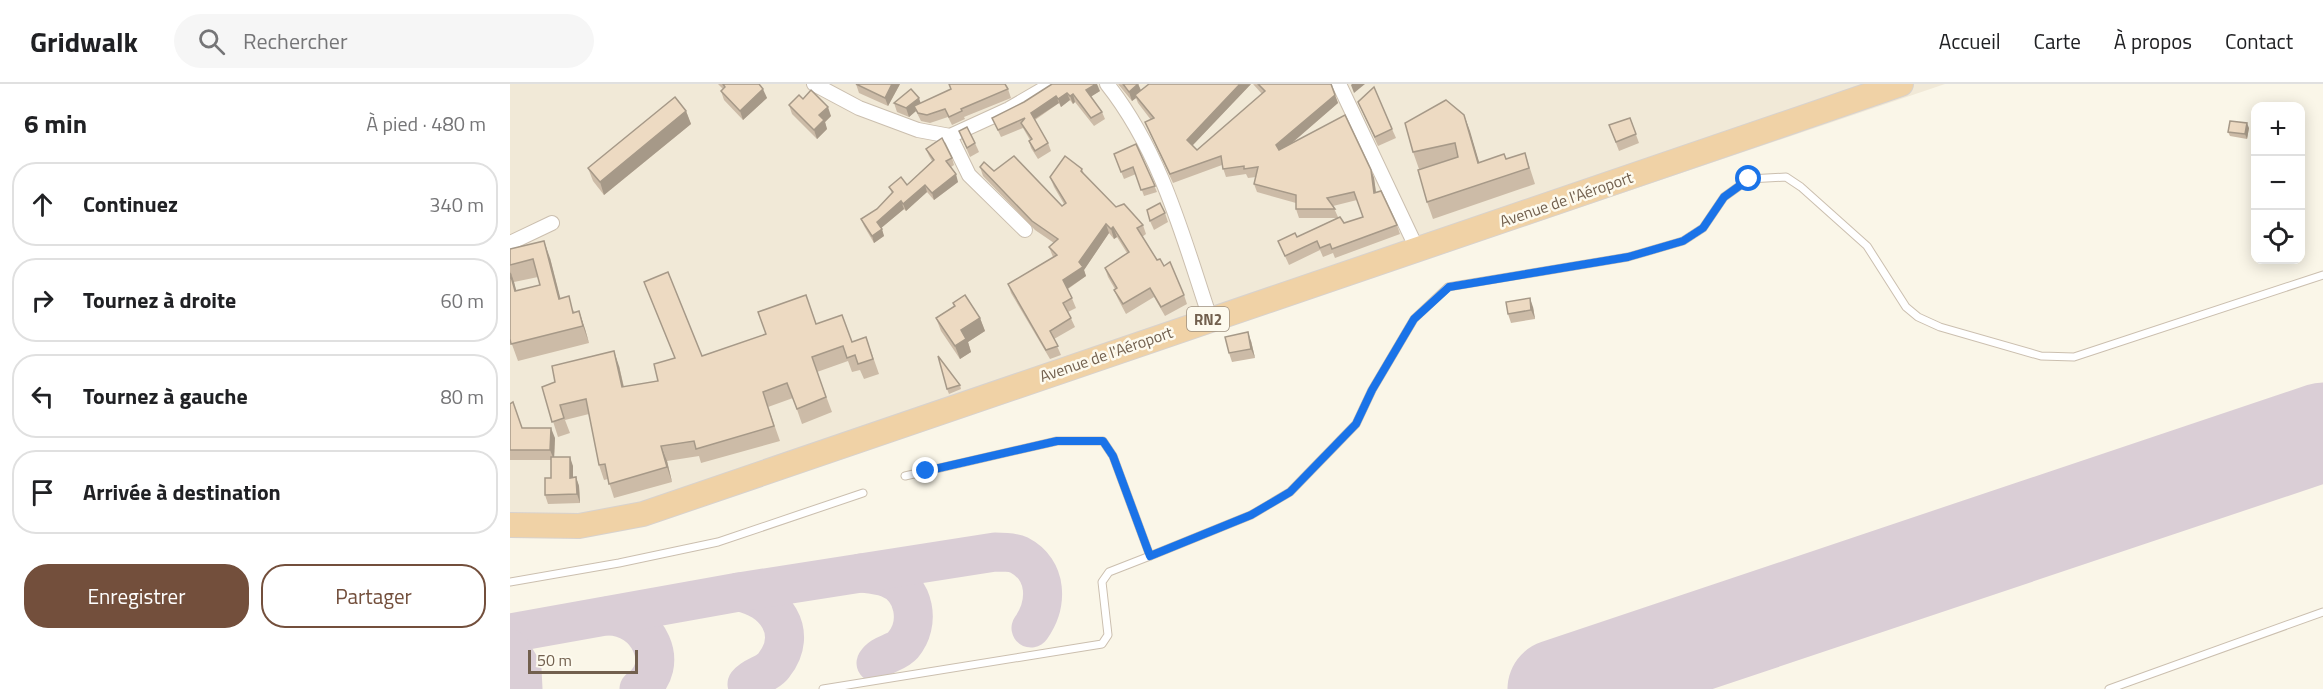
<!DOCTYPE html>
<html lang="fr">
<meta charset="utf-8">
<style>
:root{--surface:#fff;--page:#f6f6f6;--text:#202124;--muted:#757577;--line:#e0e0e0;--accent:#734f3c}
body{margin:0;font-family:"Titillium Web",sans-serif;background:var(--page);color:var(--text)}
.controls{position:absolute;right:18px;top:18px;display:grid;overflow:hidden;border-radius:12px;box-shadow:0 3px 15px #0003}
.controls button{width:54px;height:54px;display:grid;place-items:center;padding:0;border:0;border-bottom:2px solid var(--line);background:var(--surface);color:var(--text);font:30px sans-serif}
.scale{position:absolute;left:18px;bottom:15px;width:110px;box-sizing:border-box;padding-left:6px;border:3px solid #72604e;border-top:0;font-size:16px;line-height:21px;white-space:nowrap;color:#72604e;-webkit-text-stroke:4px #fdfaee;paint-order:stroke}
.stop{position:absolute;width:18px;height:18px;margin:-14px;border:4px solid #1a73e8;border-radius:50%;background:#fff}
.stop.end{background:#1a73e8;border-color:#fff;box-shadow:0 2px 6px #0008}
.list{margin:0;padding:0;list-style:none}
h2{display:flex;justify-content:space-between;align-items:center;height:78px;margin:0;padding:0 24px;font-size:26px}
h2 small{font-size:20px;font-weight:400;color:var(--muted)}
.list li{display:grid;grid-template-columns:39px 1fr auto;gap:18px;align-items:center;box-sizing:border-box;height:84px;margin:0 12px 12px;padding:0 12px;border:2px solid var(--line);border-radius:24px}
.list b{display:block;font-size:22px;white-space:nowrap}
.list em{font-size:20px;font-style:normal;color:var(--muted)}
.actions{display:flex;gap:12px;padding:18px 24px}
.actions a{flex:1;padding:14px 0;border:2px solid var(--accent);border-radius:24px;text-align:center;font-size:21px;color:var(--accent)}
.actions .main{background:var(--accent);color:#fff}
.icon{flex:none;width:33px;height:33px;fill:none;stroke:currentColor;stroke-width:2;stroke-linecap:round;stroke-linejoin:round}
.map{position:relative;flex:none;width:1813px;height:605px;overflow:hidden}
header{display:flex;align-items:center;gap:36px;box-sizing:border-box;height:84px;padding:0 30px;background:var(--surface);border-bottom:2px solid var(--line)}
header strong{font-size:28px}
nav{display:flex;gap:33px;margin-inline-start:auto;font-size:21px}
.search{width:420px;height:54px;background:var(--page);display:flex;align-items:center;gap:15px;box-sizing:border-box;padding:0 21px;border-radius:33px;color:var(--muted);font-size:22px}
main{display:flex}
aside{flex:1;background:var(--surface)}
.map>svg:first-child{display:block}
.residential{fill:#f1e9d7}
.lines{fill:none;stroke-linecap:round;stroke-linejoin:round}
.taxiway{stroke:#daced6;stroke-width:39}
.runway{stroke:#daced6;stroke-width:99}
.service-casing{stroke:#cbbfaf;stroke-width:9}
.minor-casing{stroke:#cbbfaf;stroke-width:16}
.trunk-casing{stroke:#d8d2cd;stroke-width:26}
.service{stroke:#fff;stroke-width:7}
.minor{stroke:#fff;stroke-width:14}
.trunk{stroke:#f0d2a6;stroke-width:24}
.wall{fill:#ccbba7;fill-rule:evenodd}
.shaded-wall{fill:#a69988}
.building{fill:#eddac2;stroke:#a69988;stroke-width:1.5}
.route{stroke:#1a73e8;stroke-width:8}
.labels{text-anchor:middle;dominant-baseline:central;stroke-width:5;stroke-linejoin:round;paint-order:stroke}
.shield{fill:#fdfaee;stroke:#9c8e7e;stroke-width:1.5}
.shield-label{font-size:15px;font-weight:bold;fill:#72604e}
.street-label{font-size:16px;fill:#72604e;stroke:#fdfaee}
</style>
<header>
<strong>Gridwalk</strong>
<div class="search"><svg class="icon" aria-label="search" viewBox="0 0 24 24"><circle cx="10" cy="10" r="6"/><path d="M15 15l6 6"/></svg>Rechercher</div>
<nav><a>Accueil</a><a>Carte</a><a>À propos</a><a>Contact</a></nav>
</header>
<main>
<aside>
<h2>6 min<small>À pied · 480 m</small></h2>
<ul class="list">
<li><svg class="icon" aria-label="ahead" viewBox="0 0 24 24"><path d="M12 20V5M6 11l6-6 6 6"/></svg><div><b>Continuez</b></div><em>340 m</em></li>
<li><svg class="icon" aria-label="right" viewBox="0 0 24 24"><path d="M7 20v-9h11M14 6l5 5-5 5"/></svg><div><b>Tournez à droite</b></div><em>60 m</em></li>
<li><svg class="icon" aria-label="left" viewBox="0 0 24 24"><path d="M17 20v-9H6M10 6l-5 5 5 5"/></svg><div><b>Tournez à gauche</b></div><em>80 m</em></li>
<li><svg class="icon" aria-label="arrive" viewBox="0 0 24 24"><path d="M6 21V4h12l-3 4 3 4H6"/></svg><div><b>Arrivée à destination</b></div></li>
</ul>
<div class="actions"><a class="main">Enregistrer</a><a>Partager</a></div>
</aside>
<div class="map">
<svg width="1813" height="605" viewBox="0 0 1813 605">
<rect width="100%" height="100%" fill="#faf6e8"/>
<path class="residential" d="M0,0H1435L195,419L0,449Z"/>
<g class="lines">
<g class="taxiway">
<path d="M351,489C359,490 370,491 378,494C405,504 411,540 393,561C385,570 372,569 366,579"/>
<path d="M229,508C264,514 290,548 264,581C257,591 244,591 237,600"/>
<path d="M98,532C139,532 162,582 129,605"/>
<path d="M0,549L229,508L485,468C492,468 503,468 509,471C538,486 538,520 521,544"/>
<path d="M0,565L12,585L13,605"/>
</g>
<path class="runway" d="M1047,605L1813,348"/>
<g class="service-casing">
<g id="service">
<path d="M395,392L547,357H593L603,372L640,472L741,431L780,408L846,340L862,306L904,235L938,203L1118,173L1173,157L1193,144L1214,113L1239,95L1276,93L1291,103L1357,162L1396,223L1408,233L1430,243L1531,272L1564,273L1813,191"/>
<path d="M0,498L109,479L208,458L353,409"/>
<path d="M313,605L592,560L598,551L592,498L599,488L640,472"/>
<path d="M1599,605L1813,528"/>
</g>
</g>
<g class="minor-casing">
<g id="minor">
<path d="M304,0L349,24L408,46L440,52L499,25L542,0"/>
<path d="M597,0C651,68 673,153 700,234"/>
<path d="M829,0L908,167"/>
<path d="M440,52L459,91L515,146"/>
<path d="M0,159L42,139"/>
</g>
</g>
<g class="trunk-casing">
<path id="trunk" d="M0,441L69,442L133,430C552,285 972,144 1391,0"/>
</g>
<use href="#service" class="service"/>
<use href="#minor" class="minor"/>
<use href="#trunk" class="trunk"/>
</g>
<g class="wall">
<path d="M208,0H249L257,14L233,36L214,16L211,7L213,5Z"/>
<path d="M346,0H390L378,22L349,9Z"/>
<path d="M542,0L590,7L581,12L592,28L595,35L584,42L565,18L563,20L560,16L551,23L549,19L525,36L538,59L541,67L528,75L521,64L519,57L520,56L513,44L491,53L482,34L514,18Z"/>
<path d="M608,0H628L631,6L741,0L682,62L687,66L752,10L743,0H821L828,19L782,59L861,86L864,94L866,108L887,141L890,150L825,174L823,169L813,173L810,166L779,181L768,157L787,153L827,134H789L786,125V119L747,108L744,100L746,93L738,94L736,90L716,93L712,81L663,99L635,38L641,36L628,19L626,14L622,17ZM847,116L853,133L834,139L828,133L823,122Z"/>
<path d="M498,5L501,14L454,33L455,35L442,41L438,33L420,39L411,37L406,27L399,33L387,28L384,19H411Z"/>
<path d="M293,15L321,32L315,38L317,45L307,55L282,30L279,21Z"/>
<path d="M848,18L882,45L886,54L868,62Z"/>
<path d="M176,27L181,40L94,111L83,97L78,84Z"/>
<path d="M954,31L969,78L996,75L1015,69L1025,100L923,135L917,118L921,82L909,85L903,68Z"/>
<path d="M1120,34L1129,59L1109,67L1099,41Z"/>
<path d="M1739,44L1737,55L1720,52L1718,48Z"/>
<path d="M449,47L465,59L469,68L460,73Z"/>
<path d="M626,60L647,108L634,112L626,90L614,95L604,70Z"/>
<path d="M416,65L442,74L444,81L441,83L448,98L424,116L417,108L396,127L394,125L371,144L374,152L364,159L354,142L351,135L367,125L382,109L379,103L397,101L422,77L419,72Z"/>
<path d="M470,83L484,87L552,122L554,120L544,103L540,93L572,85L574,90L606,123L633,141L636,150L632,153L647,176L654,182L674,211L677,220L655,232L644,213L616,230L608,215L604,206L605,205L598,193L595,184L617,169L607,153L604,155L599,149L574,186L576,192L558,205L566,224L558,228L565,243L544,255L551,271L540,275L501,209L498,200L543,173L539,163L544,159L525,146L473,92Z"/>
<path d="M655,129L658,138L644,146L640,137Z"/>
<path d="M0,165L40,174L50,214L65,228L69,227L75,245L79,259L8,277L0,255ZM28,193L30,201L6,207L4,198Z"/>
<path d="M134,198L192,272L306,240L342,258L356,253L369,290L354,295L350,286L342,288L338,277L307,288L322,328L292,340L283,314L258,323L270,357L191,379L189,372L157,377L162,398L104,414L98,395L94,396L89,381L79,330L55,336L60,349L48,353L32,303L109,282L114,303L148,297L165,274Z"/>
<path d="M443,219L470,234L475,247L458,258L461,268L450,275L431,247L426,234L444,222Z"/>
<path d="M1023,223L1025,235L1001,239L998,230Z"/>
<path d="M741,257L745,274L722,278L719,269Z"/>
<path d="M450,301L451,305L439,310L437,305Z"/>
<path d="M0,320L12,344L45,354L44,373L63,382V394L66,393L69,402L70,419L38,420L35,411L41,394V376H0Z"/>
</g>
<g class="shaded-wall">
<path d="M382,0H390L378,22L375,14Z"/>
<path d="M586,0H587L590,7L579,14L576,6Z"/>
<path d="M628,0L632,9L625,11L626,14L622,17L619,8Z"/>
<path d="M730,0H741L680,64L677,56Z"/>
<path d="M842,0H855L844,9L841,1Z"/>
<path d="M253,5L257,14L233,36L230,27Z"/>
<path d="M557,9L560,16L551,23L548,15Z"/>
<path d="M563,10L565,18L563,20L560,12Z"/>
<path d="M825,11L828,19L769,70L766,61Z"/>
<path d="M546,12L549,19L523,36L521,29Z"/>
<path d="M409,14L412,23L404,22L406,27L399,33L396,24Z"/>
<path d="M318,23L321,32L315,38L317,45L307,55L304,46L309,31Z"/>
<path d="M176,27L181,40L94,111L90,98Z"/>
<path d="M954,31L960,47L974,95L968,79Z"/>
<path d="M1737,39L1739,44L1737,55L1735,50Z"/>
<path d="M861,86L864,94L867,117L864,109Z"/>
<path d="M446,90L448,98L424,116L422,109Z"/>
<path d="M415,101L417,108L396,127L393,120Z"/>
<path d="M391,117L394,125L370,145L367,138Z"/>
<path d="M596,140L599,149L574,186L576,192L557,205L553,196L569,178Z"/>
<path d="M603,143L607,153L604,155L601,145Z"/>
<path d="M372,145L374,152L364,159L362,152Z"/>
<path d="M34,157L40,174L55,232L49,215Z"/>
<path d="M0,186L4,198L11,224L5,207Z"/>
<path d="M1020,214L1023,223L1025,235L1021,226Z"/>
<path d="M69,227L75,245L79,259L73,242Z"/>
<path d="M470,234L475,247L458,258L461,268L450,275L445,262L451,246Z"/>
<path d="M738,248L741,257L745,274L741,265Z"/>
<path d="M104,267L109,282L117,318L112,303Z"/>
<path d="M41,344L45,354L44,376L40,366Z"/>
<path d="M151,362L157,377L162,398L157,383Z"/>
<path d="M60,373L63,382V403L60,394Z"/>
<path d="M66,393L69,402L70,419L67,410Z"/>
</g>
<g class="building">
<path d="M213,0H249L253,5L230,27L211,7L215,3Z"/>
<path d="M346,0H382L375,14Z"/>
<path d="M439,0H495L498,5L451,25L452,27L439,33L435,25L417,31L408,29L404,22L441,5Z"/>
<path d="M542,0H586L576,6L592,28L581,34L563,10L560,12L557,9L548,15L546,12L521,29L538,59L525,67L519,57L522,55L511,39L515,34L488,46L482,34L514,18Z"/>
<path d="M613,0H628L619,8Z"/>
<path d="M639,0H730L677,56L687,66L755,7L748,0H821L825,11L766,61L769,66L835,31L861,86L864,109L871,107L887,141L822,165L820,160L810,164L807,157L775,172L768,157L785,149L787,153L830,133L834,139L853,133L844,108L817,114L825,125H786V111L744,100L748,83L734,85V82L713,85L711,72L660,90L635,38L644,34L625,11Z"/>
<path d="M864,3L882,45L865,53L848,18Z"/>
<path d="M401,5L409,14L396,24L384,19Z"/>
<path d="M301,6L318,23L309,31L314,36L304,46L279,21L289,11L293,15Z"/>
<path d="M165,13L176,27L90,98L78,84Z"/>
<path d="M936,16L954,31L968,79L994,70L996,75L1015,69L1019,84L917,118L908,86L948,73L945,59L903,68L895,39Z"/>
<path d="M1120,34L1126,50L1106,58L1099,41Z"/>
<path d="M1720,37L1737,39L1735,50L1718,48Z"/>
<path d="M457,43L465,59L457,64L449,47Z"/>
<path d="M432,54L442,74L436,77L446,90L422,109L415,101L393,120L391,117L367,138L372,145L362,152L351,135L367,125L383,108L379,103L391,93L397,101L424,76L416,65Z"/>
<path d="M626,60L645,102L631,106L623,83L611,88L604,70Z"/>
<path d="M504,72L552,122L556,119L540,93L555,72L572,85L571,87L606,123L614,120L633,141L627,144L647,176L650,175L654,182L660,178L674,211L651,223L640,204L613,220L604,206L607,204L595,184L619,168L603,143L601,145L596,140L569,178L573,183L553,196L562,214L553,219L561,234L540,247L548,262L536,266L498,200L547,171L539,163L548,155L522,137L470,83L474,78L484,87Z"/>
<path d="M650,119L655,129L640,137L637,126Z"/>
<path d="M34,157L49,215L59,212L63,229L69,227L73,242L1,260L0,255V189L5,207L30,201L23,175L0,181V165Z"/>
<path d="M158,188L192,272L256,250L248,228L296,211L306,240L332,231L342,258L356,253L363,275L348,280L345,271L337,274L333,262L302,273L316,313L287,325L277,299L253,308L264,342L186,365L184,357L151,362L157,383L99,400L95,380L89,381L76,315L50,321L54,334L42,338L32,303L45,298L42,282L104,267L112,303L148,297L144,280L165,274L134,198Z"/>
<path d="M455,211L470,234L451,246L456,255L445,262L426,234L445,222L443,219Z"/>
<path d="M1020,214L1021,226L998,230L996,218Z"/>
<path d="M738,248L741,265L719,269L715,253Z"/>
<path d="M428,272L450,301L437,305Z"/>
<path d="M3,318L12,344H41L40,366H0V320Z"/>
<path d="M41,373H60V394L66,393L67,410L35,411V394H41Z"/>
</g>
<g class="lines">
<path class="route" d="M416,387L547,357H593L603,372L640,472L741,431L780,408L846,340L862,306L904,235L939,203L1118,173L1173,157L1193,144L1214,113L1239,95"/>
</g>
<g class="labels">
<rect class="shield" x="677" y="223" width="42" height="24" rx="4.5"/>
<g class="shield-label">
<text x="698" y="235">RN2</text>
</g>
<g class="street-label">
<text transform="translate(1056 115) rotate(-19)">Avenue de l'Aéroport</text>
<text transform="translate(596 270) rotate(-19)">Avenue de l'Aéroport</text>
</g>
</g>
</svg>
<div class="controls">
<button>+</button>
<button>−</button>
<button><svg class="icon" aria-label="locate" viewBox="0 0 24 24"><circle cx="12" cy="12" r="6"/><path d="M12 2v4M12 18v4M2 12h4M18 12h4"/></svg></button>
</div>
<div class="scale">50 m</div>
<div class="stop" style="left:1239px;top:95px"></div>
<div class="stop end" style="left:416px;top:387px"></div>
</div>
</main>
